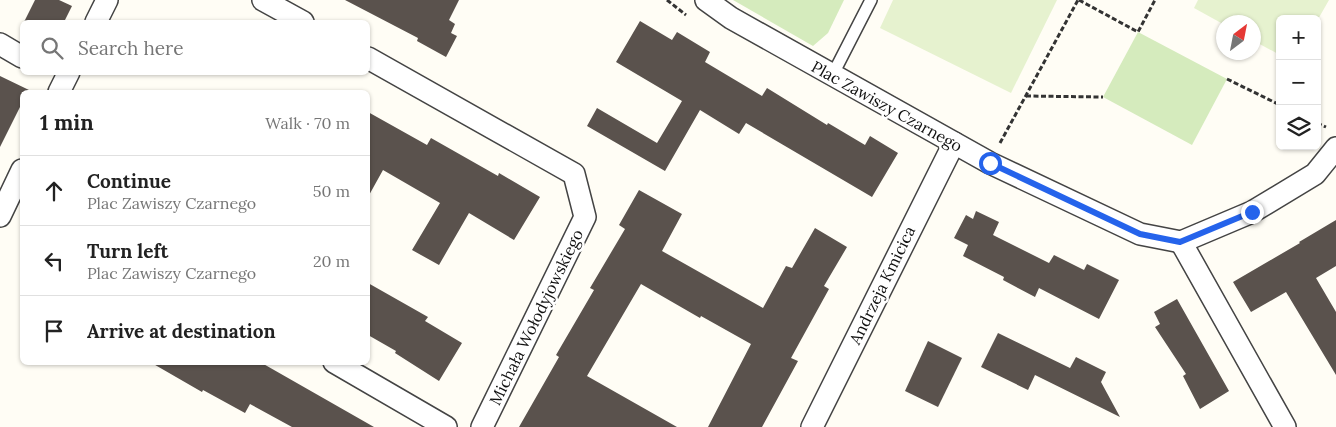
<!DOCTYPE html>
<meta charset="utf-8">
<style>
:root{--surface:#fff;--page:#f2f2f2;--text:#222;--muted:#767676;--line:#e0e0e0}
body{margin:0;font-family:Lora,serif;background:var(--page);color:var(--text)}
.controls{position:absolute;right:15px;top:15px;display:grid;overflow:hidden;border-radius:8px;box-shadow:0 1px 4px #0004}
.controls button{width:45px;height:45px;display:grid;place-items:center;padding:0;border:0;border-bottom:1px solid var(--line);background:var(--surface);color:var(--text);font:25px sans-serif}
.compass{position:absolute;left:1216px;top:15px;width:45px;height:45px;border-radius:50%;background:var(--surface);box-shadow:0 1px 4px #0004;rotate:32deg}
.stop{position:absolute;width:15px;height:15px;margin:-11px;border:4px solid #2563eb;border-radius:50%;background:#fff}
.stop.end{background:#2563eb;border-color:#fff;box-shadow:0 1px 5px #0008}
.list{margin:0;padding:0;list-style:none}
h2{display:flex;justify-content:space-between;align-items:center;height:65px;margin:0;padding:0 20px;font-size:21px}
h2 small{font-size:16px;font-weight:400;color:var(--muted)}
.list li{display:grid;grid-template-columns:32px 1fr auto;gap:15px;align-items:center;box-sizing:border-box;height:70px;padding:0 20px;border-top:1px solid var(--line)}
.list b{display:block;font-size:19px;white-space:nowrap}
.list p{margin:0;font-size:16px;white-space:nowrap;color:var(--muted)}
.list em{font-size:16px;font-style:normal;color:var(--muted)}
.icon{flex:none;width:28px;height:28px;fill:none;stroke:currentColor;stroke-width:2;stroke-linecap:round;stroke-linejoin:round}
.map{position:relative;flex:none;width:1336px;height:427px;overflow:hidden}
.search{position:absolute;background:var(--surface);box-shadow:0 1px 4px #0004;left:20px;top:20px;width:350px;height:55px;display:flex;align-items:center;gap:12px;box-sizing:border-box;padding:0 18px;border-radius:8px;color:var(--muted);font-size:19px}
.panel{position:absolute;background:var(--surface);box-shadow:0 1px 4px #0004;left:20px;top:90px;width:350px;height:275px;border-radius:8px}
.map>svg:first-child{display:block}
.green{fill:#d5ebbd}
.pitch{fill:#e6f2cf}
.building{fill:#5a524d}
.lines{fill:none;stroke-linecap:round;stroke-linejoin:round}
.service-casing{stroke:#444;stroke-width:14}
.minor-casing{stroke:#444;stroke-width:24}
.path{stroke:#333;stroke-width:3;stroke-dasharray:5 2.5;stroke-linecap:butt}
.service{stroke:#fff;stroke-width:11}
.minor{stroke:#fff;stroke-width:21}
.route{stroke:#2563eb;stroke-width:6}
.labels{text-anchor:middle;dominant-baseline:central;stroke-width:5;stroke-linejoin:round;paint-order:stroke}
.street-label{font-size:16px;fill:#111;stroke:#fff}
</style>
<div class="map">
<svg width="1336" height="427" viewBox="0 0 1336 427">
<rect width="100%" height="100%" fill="#fffdf5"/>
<g class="green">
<path d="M733,0H844L828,33L813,46Z"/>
<path d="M1138,32L1227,79L1192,145L1103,97Z"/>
</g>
<g class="pitch">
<path d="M893,0H1057L1011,93L880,28Z"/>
<path d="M1198,0H1329L1317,21V19H1280V55L1254,41V22H1224L1223,24L1194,8Z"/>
</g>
<g class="building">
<path d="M35,0H59L72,6L64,22H24Z"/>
<path d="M345,0H459L449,20L455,24L451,33L457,36L446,57L417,41L418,38Z"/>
<path d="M640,21L672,40L677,32L710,52L705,62L762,96L767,88L827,125L828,123L865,145L870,136L898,153L872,197L746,123L739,134L700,110L665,171L587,126L597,108L657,143L682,101L616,62Z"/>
<path d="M0,76L29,90L28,92H22V103L0,147Z"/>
<path d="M368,112L427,145L431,138L498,176L499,173L540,197L514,240L469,213L439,265L412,250L440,203L383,170L368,197Z"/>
<path d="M639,190L682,214L662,251L763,308L786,266L792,268L815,228L847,247L824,286L829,289L791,358L798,361L762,427H708L751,344L701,316L700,318L641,284L587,376L677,427H519L559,357L556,355L594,290L590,288L625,229L619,225Z"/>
<path d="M976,211L999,222L993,235L1049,263L1054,255L1084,270L1087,264L1119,280L1099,319L1039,288L1035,297L1003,280L1004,277L963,256L968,245L954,238L966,215L973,219Z"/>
<path d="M1336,220V266L1316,278L1336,312V375L1286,292L1251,312L1233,282L1300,243L1299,242Z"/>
<path d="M368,283L428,317L425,321L462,343L439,381L395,353L396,351L368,335Z"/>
<path d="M1177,299L1229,391L1200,409L1183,376L1186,374L1155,327L1160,324L1154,312Z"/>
<path d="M998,333L1070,368L1076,357L1106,372L1101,382L1120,417L1035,375L1028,390L981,367Z"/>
<path d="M928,341L962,358L938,407L905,391Z"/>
<path d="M150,362H260L374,427H292L250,404L245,413L203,390L202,392Z"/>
</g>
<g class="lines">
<g class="service-casing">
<path id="service" d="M832,76L871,0"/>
</g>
<g class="minor-casing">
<g id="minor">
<path d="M263,0L303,22"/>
<path d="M706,0L731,18L990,163L1140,234L1181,242L1252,212L1315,174L1336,148"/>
<path d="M96,22L107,0"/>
<path d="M0,44L22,57"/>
<path d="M368,58L574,174L585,217L482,427"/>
<path d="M59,92L69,72"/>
<path d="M0,216L22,170"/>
<path d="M1181,242L1285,427"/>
<path d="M334,362L446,427"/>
<path d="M812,427L954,143"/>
</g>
</g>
<g class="path">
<path d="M667,0L686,15"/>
<path d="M1079,0L1138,32L1155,0"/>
<path d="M1227,79L1280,105"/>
<path d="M1026,96L1103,97"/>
<path d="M1317,123L1326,127"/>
<path d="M1000,143L1078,0"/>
</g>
<use href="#service" class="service"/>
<use href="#minor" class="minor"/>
</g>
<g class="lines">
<path class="route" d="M990,163L1140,234L1180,242L1252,212"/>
</g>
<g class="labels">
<g class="street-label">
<text transform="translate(887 106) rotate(29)">Plac Zawiszy Czarnego</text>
<text transform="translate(882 285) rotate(-64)">Andrzeja Kmicica</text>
<text transform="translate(536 317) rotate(-64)">Michała Wołodyjowskiego</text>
</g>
</g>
</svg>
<div class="controls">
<button>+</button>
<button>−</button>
<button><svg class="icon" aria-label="layers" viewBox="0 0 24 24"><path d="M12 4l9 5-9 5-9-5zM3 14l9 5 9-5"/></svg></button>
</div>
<svg class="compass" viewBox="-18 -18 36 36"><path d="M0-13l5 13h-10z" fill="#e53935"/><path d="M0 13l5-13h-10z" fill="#767676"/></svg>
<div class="stop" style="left:990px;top:163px"></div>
<div class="stop end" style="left:1252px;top:212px"></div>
<div class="search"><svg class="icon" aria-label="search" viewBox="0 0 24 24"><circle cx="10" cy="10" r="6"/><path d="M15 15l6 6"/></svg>Search here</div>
<section class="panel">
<h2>1 min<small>Walk · 70 m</small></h2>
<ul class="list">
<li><svg class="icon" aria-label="ahead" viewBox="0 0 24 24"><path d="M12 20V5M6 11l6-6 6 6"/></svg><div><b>Continue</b><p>Plac Zawiszy Czarnego</p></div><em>50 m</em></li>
<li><svg class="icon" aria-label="left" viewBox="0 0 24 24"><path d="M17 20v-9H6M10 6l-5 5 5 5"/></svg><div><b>Turn left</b><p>Plac Zawiszy Czarnego</p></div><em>20 m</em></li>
<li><svg class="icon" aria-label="arrive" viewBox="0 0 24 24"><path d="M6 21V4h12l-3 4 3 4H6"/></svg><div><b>Arrive at destination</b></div></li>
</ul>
</section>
</div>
